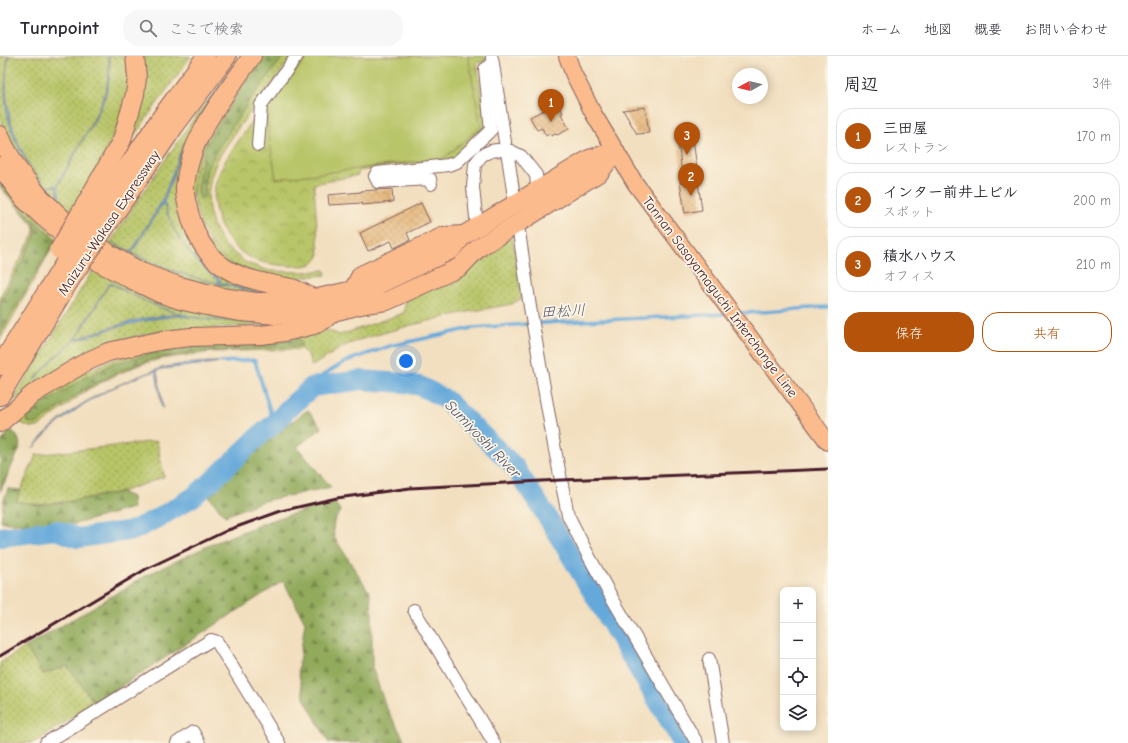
<!DOCTYPE html>
<html lang="ja">
<meta charset="utf-8">
<style>
:root{--surface:#fff;--page:#f7f7f7;--text:#2b2b33;--muted:#7c7c81;--line:#e1e1e2;--accent:#b45309}
body{margin:0;font-family:"Comic Neue","Klee One",sans-serif;background:var(--page);color:var(--text)}
.controls{position:absolute;right:12px;bottom:12px;display:grid;overflow:hidden;border-radius:8px;box-shadow:0 2px 10px #0003}
.controls button{width:36px;height:36px;display:grid;place-items:center;padding:0;border:0;border-bottom:1px solid var(--line);background:var(--surface);color:var(--text);font:20px sans-serif}
.compass{position:absolute;left:732px;top:12px;width:36px;height:36px;border-radius:50%;background:var(--surface);box-shadow:0 2px 10px #0003;rotate:262deg}
.you{position:absolute;left:406px;top:305px;width:14px;height:14px;margin:-10px;border:3px solid #fff;border-radius:50%;background:#1a73e8;box-shadow:0 0 0 6px #1a73e833}
.badge{display:grid;place-items:center;width:26px;height:26px;border-radius:50%;background:var(--accent);color:#fff;font-size:13px;font-weight:700}
.pin{position:absolute;translate:-50% -33px;filter:drop-shadow(0 1px 2px #0008)}
.pin::after{content:'';position:absolute;top:21px;width:14px;height:12px;background:inherit;clip-path:polygon(0 0,100% 0,50% 100%)}
.list{margin:0;padding:0;list-style:none}
h2{display:flex;justify-content:space-between;align-items:center;height:52px;margin:0;padding:0 16px;font-size:17px}
h2 small{font-size:13px;font-weight:400;color:var(--muted)}
.list li{display:grid;grid-template-columns:26px 1fr auto;gap:12px;align-items:center;box-sizing:border-box;height:56px;margin:0 8px 8px;padding:0 8px;border:1px solid var(--line);border-radius:16px}
.list b{display:block;font-size:15px;white-space:nowrap}
.list p{margin:0;font-size:13px;white-space:nowrap;color:var(--muted)}
.list em{font-size:13px;font-style:normal;color:var(--muted)}
.actions{display:flex;gap:8px;padding:12px 16px}
.actions a{flex:1;padding:9px 0;border:1px solid var(--accent);border-radius:16px;text-align:center;font-size:14px;color:var(--accent)}
.actions .main{background:var(--accent);color:#fff}
.icon{flex:none;width:22px;height:22px;fill:none;stroke:currentColor;stroke-width:2;stroke-linecap:round;stroke-linejoin:round}
.map{position:relative;flex:none;width:828px;height:687px;overflow:hidden}
header{display:flex;align-items:center;gap:24px;box-sizing:border-box;height:56px;padding:0 20px;background:var(--surface);border-bottom:1px solid var(--line)}
header strong{font-size:19px}
nav{display:flex;gap:22px;margin-inline-start:auto;font-size:14px}
.search{width:280px;height:36px;background:var(--page);display:flex;align-items:center;gap:10px;box-sizing:border-box;padding:0 14px;border-radius:16px;color:var(--muted);font-size:15px}
main{display:flex}
aside{flex:1;background:var(--surface)}
.map>svg:first-child{display:block}
.grass{fill:url(#grass-dots);stroke:#817249}
.forest{fill:url(#forest-firs);stroke:#6e6444}
.park{fill:url(#park-crowns);stroke:#817249}
.garden{fill:#b8c567;stroke:#817249}
.water{fill:url(#water-ripples);stroke:#586482;fill-rule:evenodd}
.lines{fill:none;stroke-linecap:round;stroke-linejoin:round}
.stream{stroke:#65a9da;stroke-width:3.5}
.river{stroke:#65a9da;stroke-width:20}
.building{fill:url(#building-cross-hatch)}
.minor-casing{stroke:#85625f;stroke-width:14}
.major-casing{stroke:#85625f;stroke-width:18}
.highway-casing{stroke:#85625f;stroke-width:20}
.minor{stroke:#fff;stroke-width:12}
.major{stroke:#fbbb8d;stroke-width:16}
.highway{stroke:#fbbb8d;stroke-width:18}
.rail{stroke:#4a1f2b;stroke-width:3}
.highway-bridge-casing{stroke:#85625f;stroke-width:20;stroke-linecap:butt}
.highway-bridge{stroke:#fbbb8d;stroke-width:18}
.labels{text-anchor:middle;dominant-baseline:central;stroke-width:3.5;stroke-linejoin:round;paint-order:stroke}
.street-label{font-size:14px;fill:#4a1f2b;stroke:#fcf5e5}
.water-label{font-size:15px;font-style:italic;fill:#555671;stroke:#fcf5e5}
</style>
<header>
<strong>Turnpoint</strong>
<div class="search"><svg class="icon" aria-label="search" viewBox="0 0 24 24"><circle cx="10" cy="10" r="6"/><path d="M15 15l6 6"/></svg>ここで検索</div>
<nav><a>ホーム</a><a>地図</a><a>概要</a><a>お問い合わせ</a></nav>
</header>
<main>
<div class="map">
<svg width="828" height="687" viewBox="0 0 828 687">
<defs>
<pattern id="grass-dots" width="8" height="8" patternUnits="userSpaceOnUse"><rect width="8" height="8" fill="#b8c567"/><path d="M2 2h.1M6 6h.1" fill="none" stroke="#989f55" stroke-width="1.8" stroke-linecap="round"/></pattern>
<pattern id="forest-firs" width="22" height="20" patternUnits="userSpaceOnUse"><rect width="22" height="20" fill="#92aa5c"/><path d="M5 1l3.5 6h-7zM16 11l3.5 6h-7z" fill="#798a4c"/></pattern>
<pattern id="park-crowns" width="20" height="18" patternUnits="userSpaceOnUse"><rect width="20" height="18" fill="#b8c567"/><path d="M2 6a3 3 0 1 1 6 0M12 15a3 3 0 1 1 6 0" fill="none" stroke="#989f55"/></pattern>
<pattern id="water-ripples" width="26" height="14" patternUnits="userSpaceOnUse"><rect width="26" height="14" fill="#65a9da"/><path d="M2 4q2-2 4 0t4 0M15 11q2-2 4 0t4 0" fill="none" stroke="#5589b1"/></pattern>
<pattern id="building-cross-hatch" width="8" height="8" patternUnits="userSpaceOnUse"><rect width="8" height="8" fill="#e5b67a"/><path d="M0 0l8 8M0 8l8-8" fill="none" stroke="#c69c6a"/></pattern>
</defs>
<rect width="100%" height="100%" fill="#fcf5e5"/>
<filter id="ink" filterUnits="userSpaceOnUse"><feTurbulence type="fractalNoise" baseFrequency=".025" numOctaves="2"/><feDisplacementMap in="SourceGraphic" scale="8" xChannelSelector="R" yChannelSelector="G"/><feConvolveMatrix kernelMatrix="1 2 1 2 8 2 1 2 1" color-interpolation-filters="sRGB"/></filter>
<filter id="wash" filterUnits="userSpaceOnUse"><feTurbulence type="fractalNoise" baseFrequency=".012" numOctaves="4" result="noise"/><feDisplacementMap in="SourceGraphic" scale="16" xChannelSelector="R" yChannelSelector="G"/><feGaussianBlur stdDeviation="0.9" result="paint"/><feColorMatrix in="noise" values="0 0 0 0 0 0 0 0 0 0 0 0 0 0 0 0 0 1.4 0 .05"/><feComposite in="paint" operator="in"/></filter>
<g filter="url(#wash)">
<rect width="100%" height="100%" fill="#f2dfbf"/>
<g class="grass">
<path d="M0,0H127L130,30L121,63L100,108L70,161L47,140L9,87L0,63Z"/>
<path d="M142,0H191L130,85Z"/>
<path d="M240,0H244L208,53L186,168L266,236V239L238,238L161,216L108,190C150,125 193,62 240,0Z"/>
<path d="M260,0H293L238,72L217,104L211,121L208,139L209,155L214,172L225,190L245,206L269,215L308,216L325,214L326,219L293,222L259,218L233,209L218,198L202,174L193,141L194,121L202,90Z"/>
<path d="M0,121L57,183L0,284V241L33,179L34,174L33,169L0,131Z"/>
<path d="M512,178L518,218L522,242L512,248L457,258L408,270L362,283L344,290L312,310L311,309L308,298L301,293L212,296L160,303L139,309L114,320L87,334L38,371C30,373 25,369 18,365L30,354L56,334L79,319L109,305L147,294L315,277L327,274L340,279L404,257L406,241C423,233 441,225 458,217C478,207 497,198 511,179Z"/>
<path d="M95,211L278,265V268L181,274L155,276L127,283L12,345Z"/>
<path d="M157,385L164,421L121,436L72,445L39,449L16,445L36,399Z"/>
<path d="M26,591L43,618L67,610L95,647L33,687H0V607Z"/>
</g>
<g class="forest">
<path d="M266,0H284L250,44L215,97L207,113L205,125V140L201,143L198,138V125L205,90L229,51Z"/>
<path d="M0,124L30,160L55,184L0,278V247L36,178L35,169L0,129Z"/>
<path d="M299,283L302,290L194,296L148,304L120,315L85,333L36,368L29,367L26,364L42,349L81,324L114,307L150,298L195,291L264,289Z"/>
<path d="M308,354L322,372L297,391L331,431L263,445L225,460L209,441L265,385Z"/>
<path d="M11,374C18,379 21,386 19,394L0,436V388L9,375Z"/>
<path d="M8,433L21,434L16,445L39,449L72,445L121,436L132,441L133,452L71,469L8,467L1,465L4,443Z"/>
<path d="M335,447L341,456C332,464 333,469 334,481L370,537L372,557V611L386,651L406,687H329L304,642L298,614L305,566L283,525L95,647L67,610L43,618L26,591L147,519L214,487L269,465L322,449Z"/>
</g>
<path class="park" d="M305,0H485L486,5L477,7L486,70L454,104L390,110L358,115V119L314,128L319,200C315,211 301,210 292,210C278,209 265,208 253,203C224,190 209,156 216,126C221,106 241,83 252,65L255,67L266,50Z"/>
<path class="garden" d="M308,0H468L481,71L444,102L276,123L266,60L268,51Z"/>
<g class="water">
<path d="M8,0H9C0,38 6,76 29,109C34,116 41,123 46,131L57,129C65,115 73,100 81,86C96,60 113,31 108,0H109C114,34 97,61 80,89C73,103 65,116 58,130L61,147L72,157H71L60,147L56,130L46,132C15,93 0,51 8,0Z"/>
<path d="M228,19L192,74L184,89L164,146C167,155 170,166 175,175C186,195 202,209 220,223L221,227L257,236V237C207,225 155,215 112,186L131,196L162,145L183,89L211,42ZM163,147C177,184 188,199 218,224L219,227C189,222 160,210 132,197Z"/>
<path d="M110,226C140,244 174,260 210,263C227,265 245,265 262,266V267L209,264L188,261L178,260L154,263L117,271L74,285L55,302L33,325L54,302L74,284ZM110,227L128,237L163,253L182,259C145,258 109,272 76,283Z"/>
<path d="M232,305L162,313L157,315L163,352H162L156,315L140,320L110,333L84,348L62,364L48,376L33,392C58,360 93,339 130,324C140,320 151,315 162,312C183,307 210,306 232,305Z"/>
</g>
<g class="lines">
<g class="stream">
<path d="M737,257C768,257 798,252 828,251"/>
<path d="M222,306L253,304L255,305L274,368"/>
<path d="M312,331L323,319L347,305L390,290L472,272L543,267L725,258"/>
</g>
<path class="river" d="M0,481L56,474L78,482L134,474L165,458L193,441L213,424L261,378L274,368L289,352L312,331L361,324L403,327L420,330L445,343L514,410L548,462L671,667L682,687"/>
</g>
<g id="blocks">
<g class="building">
<path d="M558,47L563,57L561,58L569,73L557,79L556,78L551,80L550,77L546,80L542,72L537,74L530,61Z"/>
<path d="M645,51L649,77L637,78L623,54Z"/>
<path d="M693,83L697,113H696L702,154L685,157L680,126H683L678,85Z"/>
<path d="M392,133L393,146L362,149V147L329,149L328,139L361,136V135Z"/>
<path d="M421,147L430,166L407,177L410,184L394,192L391,185L368,195L360,177Z"/>
</g>
</g>
</g>
<g filter="url(#ink)">
<use href="#blocks" fill-opacity="0" stroke="#85625f" stroke-width="1"/>
<g class="lines">
<g class="minor-casing">
<g id="minor">
<path d="M492,2L505,86"/>
<path d="M258,89L261,49L297,0"/>
<path d="M508,101L514,141"/>
<path d="M431,128L430,123L378,126L375,120L377,117L448,109L457,106L491,74L485,13L493,8"/>
<path d="M477,171L473,131L475,108L482,99L491,95L497,94L511,95L521,100L536,119L538,140"/>
<path d="M519,176L530,251L554,389L568,459L587,497L612,542L697,687"/>
<path d="M414,554L494,687"/>
<path d="M709,603L723,687"/>
<path d="M46,687L211,584L217,586L279,687"/>
<path d="M177,687L193,676L199,687"/>
</g>
</g>
<g class="major-casing">
<path id="major" d="M567,0L573,17L593,57L635,127L828,386"/>
</g>
<g class="highway-casing">
<g id="highway">
<path d="M252,0C225,40 189,80 185,131C184,141 189,156 192,166C198,184 208,201 225,212C239,221 260,226 276,229C283,231 291,231 297,234C303,236 308,240 313,242"/>
<path d="M0,79L4,89L17,112L41,142L63,163L110,198L141,216L176,229L222,241L256,246L304,245L353,234H367L451,194L464,179"/>
<path d="M0,110L24,143L44,162L100,207L132,224L159,237L183,245L211,251L240,256L275,259L315,256H333L365,248L387,245L460,211L478,192L600,116L615,95"/>
<path d="M85,149L122,84L135,38L137,22L135,0"/>
<path d="M97,155L162,60L206,0"/>
<path d="M110,165L174,71L227,0"/>
<path d="M454,184L464,179L589,103L615,95"/>
<path d="M353,234L361,219L444,180L464,179"/>
<path d="M0,310L62,211"/>
<path d="M0,340L72,221"/>
<path d="M0,367L33,338L86,306L108,296L135,290L164,284L191,281L261,279L285,276L314,269L324,264L333,256"/>
</g>
</g>
<use href="#minor" class="minor"/>
<use href="#major" class="major"/>
<use href="#highway" class="highway"/>
<path class="rail" d="M0,600L146,513L228,474L281,455L337,442L410,432L561,424L828,413"/>
<g class="highway-bridge-casing">
<g id="highway-bridge">
<path d="M59,194L85,149"/>
<path d="M62,211L97,155"/>
<path d="M72,221L110,165"/>
</g>
</g>
<use href="#highway-bridge" class="highway-bridge"/>
</g>
</g>
<g class="labels">
<g class="street-label">
<text transform="translate(109 167) rotate(-56)">Maizuru-Wakasa Expressway</text>
<text transform="translate(720 241) rotate(53)">Tannan Sasayamaguchi Interchange Line</text>
</g>
<g class="water-label">
<text transform="translate(563 255) rotate(-3)">田松川</text>
<text transform="translate(483 383) rotate(46)">Sumiyoshi River</text>
</g>
</g>
</svg>
<div class="controls">
<button>+</button>
<button>−</button>
<button><svg class="icon" aria-label="locate" viewBox="0 0 24 24"><circle cx="12" cy="12" r="6"/><path d="M12 2v4M12 18v4M2 12h4M18 12h4"/></svg></button>
<button><svg class="icon" aria-label="layers" viewBox="0 0 24 24"><path d="M12 4l9 5-9 5-9-5zM3 14l9 5 9-5"/></svg></button>
</div>
<svg class="compass" viewBox="-18 -18 36 36"><path d="M0-13l5 13h-10z" fill="#e53935"/><path d="M0 13l5-13h-10z" fill="#7c7c81"/></svg>
<div class="you"></div>
<div class="pin badge" style="left:551px;top:66px">1</div>
<div class="pin badge" style="left:691px;top:140px">2</div>
<div class="pin badge" style="left:687px;top:99px">3</div>
</div>
<aside>
<h2>周辺<small>3件</small></h2>
<ul class="list">
<li><span class="badge">1</span><div><b>三田屋</b><p>レストラン</p></div><em>170 m</em></li>
<li><span class="badge">2</span><div><b>インター前井上ビル</b><p>スポット</p></div><em>200 m</em></li>
<li><span class="badge">3</span><div><b>積水ハウス</b><p>オフィス</p></div><em>210 m</em></li>
</ul>
<div class="actions"><a class="main">保存</a><a>共有</a></div>
</aside>
</main>
